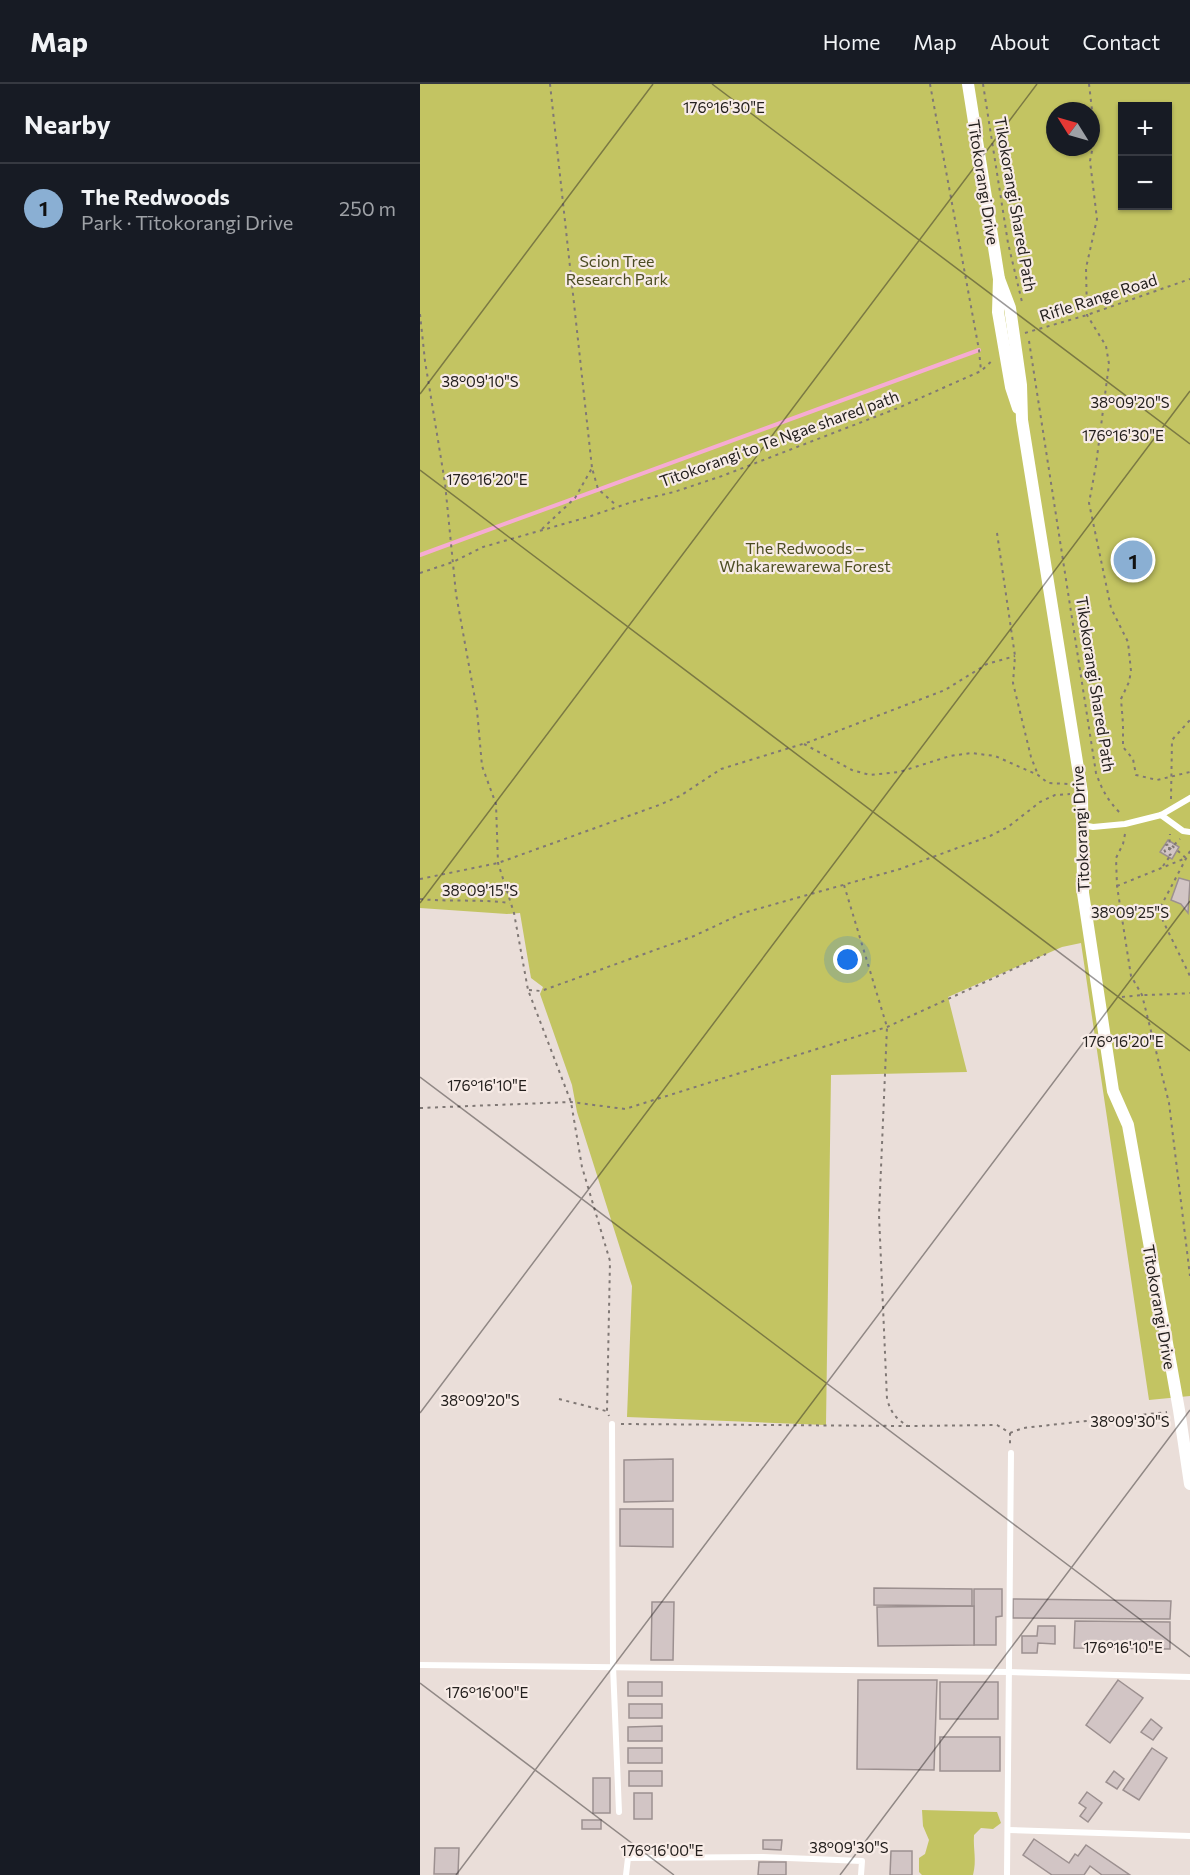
<!DOCTYPE html>
<meta charset="utf-8">
<style>
:root{--surface:#171b24;--page:#20242c;--text:#f1f3f6;--muted:#9ea1a6;--line:#363941;--accent:#8aafd3}
body{margin:0;font-family:Commissioner,sans-serif;background:var(--page);color:var(--text)}
.controls{position:absolute;right:18px;top:18px;display:grid;overflow:hidden;border-radius:0px;box-shadow:0 2px 4px #0004}
.controls button{width:54px;height:54px;display:grid;place-items:center;padding:0;border:0;border-bottom:2px solid var(--line);background:var(--surface);color:var(--text);font:30px sans-serif}
.compass{position:absolute;left:626px;top:18px;width:54px;height:54px;border-radius:50%;background:var(--surface);box-shadow:0 2px 4px #0004;rotate:307deg}
.you{position:absolute;left:428px;top:876px;width:21px;height:21px;margin:-15px;border:4px solid #fff;border-radius:50%;background:#1a73e8;box-shadow:0 0 0 9px #1a73e833}
.badge{display:grid;place-items:center;width:39px;height:39px;border-radius:50%;background:var(--accent);color:#111;font-size:20px;font-weight:700}
.pin{position:absolute;translate:-50% -50%;border:3px solid #fff;box-shadow:0 2px 6px #0006}
.list{margin:0;padding:0;list-style:none}
h2{display:flex;justify-content:space-between;align-items:center;height:78px;margin:0;padding:0 24px;font-size:26px}
h2 small{font-size:20px;font-weight:400;color:var(--muted)}
.list li{display:grid;grid-template-columns:39px 1fr auto;gap:18px;align-items:center;box-sizing:border-box;height:90px;padding:0 24px;border-top:2px solid var(--line)}
.list b{display:block;font-size:22px;white-space:nowrap}
.list p{margin:0;font-size:20px;white-space:nowrap;color:var(--muted)}
.list em{font-size:20px;font-style:normal;color:var(--muted)}
.map{position:relative;flex:none;width:770px;height:1791px;overflow:hidden}
header{display:flex;align-items:center;gap:36px;box-sizing:border-box;height:84px;padding:0 30px;background:var(--surface);border-bottom:2px solid var(--line)}
header strong{font-size:28px}
nav{display:flex;gap:33px;margin-inline-start:auto;font-size:21px}
main{display:flex}
aside{flex:1;background:var(--surface)}
.map>svg:first-child{display:block}
.green{fill:#c3c462;fill-rule:evenodd}
.lines{fill:none;stroke-linecap:round;stroke-linejoin:round}
.stream{stroke:#f6acd3;stroke-width:4}
.building{fill:#d2c5c5;stroke:#9c9090;stroke-width:1.5}
.path{stroke:#807875;stroke-width:2;stroke-dasharray:3 4.5;stroke-linecap:butt}
.service{stroke:#fff;stroke-width:6}
.minor{stroke:#fff;stroke-width:12}
.ticks{fill:none;stroke:#24201e;stroke-width:1.5;stroke-opacity:0.45}
.labels{text-anchor:middle;dominant-baseline:central;stroke-width:4.5;stroke-linejoin:round;paint-order:stroke}
.street-label{font-size:16px;fill:#24201e;stroke:#f7ebe6}
.park-label{font-size:16px;fill:#4c4d23;stroke:#f7ebe6}
.ticks-label{font-size:15px;text-anchor:middle;fill:#24201e;stroke:#f7ebe6;stroke-width:4.5;stroke-linejoin:round;paint-order:stroke}
</style>
<header>
<strong>Map</strong>
<nav><a>Home</a><a>Map</a><a>About</a><a>Contact</a></nav>
</header>
<main>
<aside>
<h2>Nearby<small></small></h2>
<ul class="list">
<li><span class="badge">1</span><div><b>The Redwoods</b><p>Park · Tītokorangi Drive</p></div><em>250 m</em></li>
</ul>
</aside>
<div class="map">
<svg width="770" height="1791" viewBox="0 0 770 1791">
<rect width="100%" height="100%" fill="#eaded9"/>
<g class="green">
<path d="M0,0H770V1312L729,1316L661,859L642,863L528,913L547,988L411,991L406,1341L207,1333L212,1202L157,1028L152,1001L120,910L123,903L111,894L100,829L87,830L0,824ZM702,22H748V122H702ZM635,27H671V63H635Z"/>
<path d="M502,1726L577,1728L581,1739L573,1745L561,1744L554,1751C553,1766 557,1776 553,1791H502L499,1788V1774L505,1770L509,1756L503,1742Z"/>
</g>
<g class="lines">
<path class="stream" d="M0,471L559,266"/>
</g>
<g class="building">
<path d="M748,756L759,763L752,775L740,768Z"/>
<path d="M759,794L770,797L768,829L761,820L751,816Z"/>
<path d="M253,1375V1417L204,1418V1376Z"/>
<path d="M200,1425H253V1463L200,1462Z"/>
<path d="M454,1504L552,1505V1522L454,1521Z"/>
<path d="M554,1505H582V1532L576,1533V1561H554Z"/>
<path d="M593,1515L751,1517L750,1535L593,1534Z"/>
<path d="M232,1518H254L253,1576H231Z"/>
<path d="M554,1522V1561L458,1562L457,1523Z"/>
<path d="M655,1537L750,1538V1565L654,1564Z"/>
<path d="M618,1542H635V1560L618,1559L617,1569H602V1552H617Z"/>
<path d="M438,1596H517L514,1686L437,1685Z"/>
<path d="M698,1596L723,1614L690,1659L666,1641Z"/>
<rect x="208" y="1598" width="34" height="14"/>
<rect x="520" y="1598" width="58" height="37"/>
<rect x="209" y="1620" width="33" height="14"/>
<path d="M731,1635L742,1644L733,1656L721,1648Z"/>
<path d="M242,1642V1657H208V1643Z"/>
<rect x="520" y="1653" width="60" height="34"/>
<rect x="208" y="1664" width="34" height="15"/>
<path d="M732,1664L747,1674L719,1716L703,1706Z"/>
<rect x="209" y="1687" width="33" height="15"/>
<path d="M694,1687L704,1695L697,1705L686,1698Z"/>
<rect x="173" y="1694" width="17" height="35"/>
<path d="M667,1708L682,1719L668,1738L660,1732L666,1724L659,1719Z"/>
<rect x="214" y="1709" width="18" height="26"/>
<rect x="162" y="1736" width="19" height="9"/>
<path d="M614,1755L649,1779L655,1770L658,1772L666,1761L710,1791H682L670,1782L664,1791H632L603,1771Z"/>
<path d="M343,1756H362L361,1766L343,1765Z"/>
<path d="M15,1764H39L38,1790H14Z"/>
<path d="M471,1767H492V1791H470Z"/>
<path d="M339,1778H366V1791H338Z"/>
</g>
<g class="lines">
<g class="path">
<path d="M130,0L172,384"/>
<path d="M510,0L559,266L561,287"/>
<path d="M563,0L588,159L602,218"/>
<path d="M669,0L675,52L670,77L677,135L666,184L667,231L686,262L689,280L676,381L669,419L691,524L708,558L711,587L709,598L701,615L703,640V663L713,675L716,691L737,696L770,688"/>
<path d="M0,230L5,277L25,399L36,510L57,626L62,682L76,720L78,779L94,829L108,906L151,1018L162,1083L190,1177L187,1327L189,1332"/>
<path d="M605,249L667,231L770,195"/>
<path d="M609,257L676,689C682,706 688,717 701,730"/>
<path d="M122,445L155,414L172,384L178,405L197,422"/>
<path d="M577,449L595,572L593,599L611,673L618,691"/>
<path d="M0,489L33,478L63,463L168,433L212,418L254,408L302,392L478,324L561,287L574,275"/>
<path d="M384,660L432,686L450,691L479,688L530,672L551,669L575,672L618,691L628,699L649,700"/>
<path d="M751,715L752,656L770,636"/>
<path d="M705,750L703,760L696,774L697,802L711,892L722,911L749,1019L770,1192"/>
<path d="M749,766L750,750"/>
<path d="M749,766L760,755"/>
<path d="M770,767L741,822L743,837L770,892"/>
<path d="M743,782L750,772"/>
<path d="M0,795L78,779L239,721L260,712L301,685L389,658L525,606L567,580L595,572"/>
<path d="M424,801L467,943L459,1131L467,1315C471,1329 476,1335 488,1342L577,1341L590,1349V1360"/>
<path d="M697,802L766,774L750,760L746,761L744,765L746,770L750,771L754,768"/>
<path d="M0,815C30,818 60,815 90,819"/>
<path d="M109,906L121,907L274,852L323,829L480,785L570,752L588,743L620,718L635,711L650,710"/>
<path d="M702,913C725,910 747,911 770,909"/>
<path d="M0,1024L151,1018L205,1025L467,943L626,870"/>
<path d="M139,1315L186,1327"/>
<path d="M201,1340L488,1342"/>
<path d="M590,1349L603,1344L747,1328"/>
</g>
<g class="service">
<path d="M741,731L763,747L770,748"/>
<path d="M663,741L673,743L705,740L741,731L770,714"/>
<path d="M192,1340L193,1582L199,1728"/>
<path d="M0,1581L589,1588L770,1593"/>
<path d="M588,1746L770,1752"/>
<path d="M206,1791L208,1774L343,1773L442,1777L441,1791"/>
<path d="M587,1791L591,1369"/>
</g>
<g class="minor">
<path d="M548,0L579,195L578,228L591,303L598,324"/>
<path d="M579,195L590,224L601,301L602,336L662,709L663,809L693,1007L708,1041L759,1326L770,1400"/>
</g>
</g>
<path class="ticks" d="M292,0L770,360M0,310L233,0M0,386L770,967M0,819L617,0M0,993L770,1573M0,1329L770,307M0,1599L254,1791M36,1791L770,817M420,1791L770,1326"/>
<g class="labels">
<g class="street-label">
<text transform="translate(564 98) rotate(81)">Tītokorangi Drive</text>
<text transform="translate(596 120) rotate(80)">Tikokorangi Shared Path</text>
<text transform="translate(678 213) rotate(-18)">Rifle Range Road</text>
<text transform="translate(359 354) rotate(-20)">Tītokorangi to Te Ngae shared path</text>
<text transform="translate(676 600) rotate(81)">Tikokorangi Shared Path</text>
<text transform="translate(660 745) rotate(-93)">Tītokorangi Drive</text>
<text transform="translate(740 1223) rotate(80)">Tītokorangi Drive</text>
</g>
<g class="park-label">
<text x="197" y="176">Scion Tree<tspan x="197" dy="18">Research Park</tspan></text>
<text x="385" y="463">The Redwoods –<tspan x="385" dy="18">Whakarewarewa Forest</tspan></text>
</g>
</g>
<g class="ticks-label">
<text x="304" y="29">176°16'30"E</text>
<text x="60" y="303">38°09'10"S</text>
<text x="710" y="324">38°09'20"S</text>
<text x="703" y="357">176°16'30"E</text>
<text x="67" y="401">176°16'20"E</text>
<text x="60" y="812">38°09'15"S</text>
<text x="710" y="834">38°09'25"S</text>
<text x="703" y="963">176°16'20"E</text>
<text x="67" y="1007">176°16'10"E</text>
<text x="60" y="1322">38°09'20"S</text>
<text x="710" y="1343">38°09'30"S</text>
<text x="703" y="1569">176°16'10"E</text>
<text x="67" y="1614">176°16'00"E</text>
<text x="429" y="1769">38°09'30"S</text>
<text x="242" y="1772">176°16'00"E</text>
</g>
</svg>
<div class="controls">
<button>+</button>
<button>−</button>
</div>
<svg class="compass" viewBox="-18 -18 36 36"><path d="M0-13l5 13h-10z" fill="#e53935"/><path d="M0 13l5-13h-10z" fill="#9ea1a6"/></svg>
<div class="you"></div>
<div class="pin badge" style="left:713px;top:476px">1</div>
</div>
</main>
